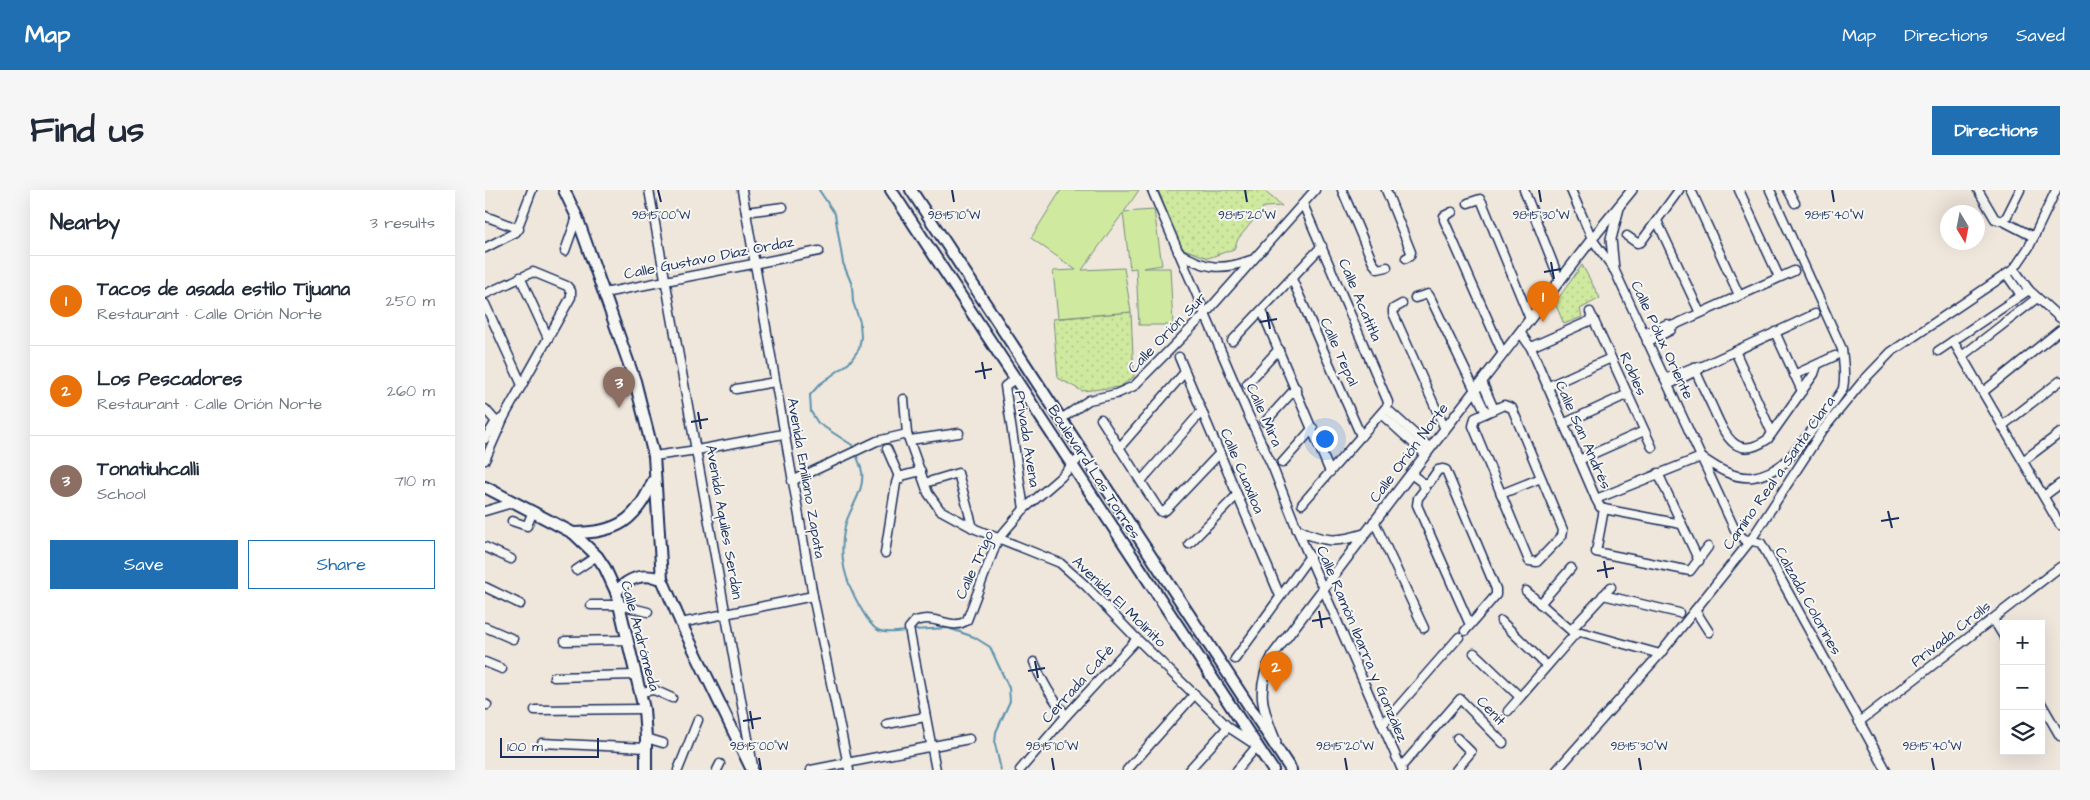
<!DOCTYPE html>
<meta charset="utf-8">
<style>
:root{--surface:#fff;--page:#f6f6f7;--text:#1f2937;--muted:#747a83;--line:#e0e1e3;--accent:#1f6fb2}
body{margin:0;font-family:"Architects Daughter",sans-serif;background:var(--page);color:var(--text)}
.controls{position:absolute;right:15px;bottom:15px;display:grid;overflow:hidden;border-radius:0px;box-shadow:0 5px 20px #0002}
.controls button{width:45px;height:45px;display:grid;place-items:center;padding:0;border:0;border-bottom:1px solid var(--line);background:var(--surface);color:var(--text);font:25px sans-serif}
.compass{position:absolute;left:1455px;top:15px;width:45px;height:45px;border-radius:50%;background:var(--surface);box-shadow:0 5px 20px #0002;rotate:170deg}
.scale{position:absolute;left:15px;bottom:12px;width:99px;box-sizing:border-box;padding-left:5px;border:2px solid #1b2f5e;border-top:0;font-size:14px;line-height:18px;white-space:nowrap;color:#1b2f5e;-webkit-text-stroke:4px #f6f6f2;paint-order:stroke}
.you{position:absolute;left:839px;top:248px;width:18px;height:18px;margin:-12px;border:4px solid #fff;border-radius:50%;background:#1a73e8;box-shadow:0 0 0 8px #1a73e833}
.badge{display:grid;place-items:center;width:32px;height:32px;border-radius:50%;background:var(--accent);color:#fff;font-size:16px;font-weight:700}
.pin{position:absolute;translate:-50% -41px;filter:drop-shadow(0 1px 2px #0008)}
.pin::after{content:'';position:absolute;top:26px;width:18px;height:15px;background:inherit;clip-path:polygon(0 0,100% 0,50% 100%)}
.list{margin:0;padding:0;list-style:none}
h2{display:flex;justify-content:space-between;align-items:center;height:65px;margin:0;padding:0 20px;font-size:21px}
h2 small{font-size:16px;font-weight:400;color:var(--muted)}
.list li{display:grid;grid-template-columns:32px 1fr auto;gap:15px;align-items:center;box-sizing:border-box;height:90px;padding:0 20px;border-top:1px solid var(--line)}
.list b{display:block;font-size:19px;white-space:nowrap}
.list p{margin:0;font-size:16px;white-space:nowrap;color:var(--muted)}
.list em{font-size:16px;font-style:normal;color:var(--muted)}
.actions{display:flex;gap:10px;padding:15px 20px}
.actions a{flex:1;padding:11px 0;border:1px solid var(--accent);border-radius:0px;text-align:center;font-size:18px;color:var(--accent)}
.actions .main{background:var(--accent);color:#fff}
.icon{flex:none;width:28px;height:28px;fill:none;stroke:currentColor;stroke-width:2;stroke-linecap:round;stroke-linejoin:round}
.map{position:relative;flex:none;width:1575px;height:580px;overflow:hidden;border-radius:0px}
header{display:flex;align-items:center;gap:30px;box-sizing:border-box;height:70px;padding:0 25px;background:var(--accent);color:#fff}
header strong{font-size:24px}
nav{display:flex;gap:28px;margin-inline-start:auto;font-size:18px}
.intro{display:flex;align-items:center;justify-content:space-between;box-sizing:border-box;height:120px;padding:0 30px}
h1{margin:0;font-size:35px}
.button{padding:12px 22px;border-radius:0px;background:var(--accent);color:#fff;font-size:18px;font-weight:700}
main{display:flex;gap:30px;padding:0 30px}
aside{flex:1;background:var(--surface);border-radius:0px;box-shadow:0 5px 20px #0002}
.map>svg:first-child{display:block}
.park{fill:url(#park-dots);stroke:#758c7e}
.garden{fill:#cfe99f;stroke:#758c7e}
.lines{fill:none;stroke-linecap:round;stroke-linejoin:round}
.stream{stroke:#5b93ad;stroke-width:2}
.minor-casing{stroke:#1b2f5e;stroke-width:11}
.tertiary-casing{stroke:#1b2f5e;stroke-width:12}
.secondary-casing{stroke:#1b2f5e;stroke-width:14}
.minor{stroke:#f6f6f2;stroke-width:8}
.tertiary{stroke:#f6f6f2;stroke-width:9}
.secondary{stroke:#f6f6f2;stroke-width:10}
.ticks{fill:none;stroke:#1b2f5e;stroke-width:2}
.labels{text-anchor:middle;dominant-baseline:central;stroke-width:4;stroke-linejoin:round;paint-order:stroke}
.street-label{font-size:15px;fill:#1b2f5e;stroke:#f6f6f2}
.ticks-label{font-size:12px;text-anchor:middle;fill:#1b2f5e;stroke:#f6f6f2;stroke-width:4;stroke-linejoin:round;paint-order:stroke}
</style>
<header>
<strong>Map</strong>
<nav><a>Map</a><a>Directions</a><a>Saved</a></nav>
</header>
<div class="intro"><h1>Find us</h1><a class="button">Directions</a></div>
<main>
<aside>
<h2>Nearby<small>3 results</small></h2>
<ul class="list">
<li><span class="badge" style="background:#e8710a">1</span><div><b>Tacos de asada estilo Tijuana</b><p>Restaurant · Calle Orión Norte</p></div><em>250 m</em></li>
<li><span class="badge" style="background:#e8710a">2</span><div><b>Los Pescadores</b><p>Restaurant · Calle Orión Norte</p></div><em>260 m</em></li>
<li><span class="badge" style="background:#8d6e63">3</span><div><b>Tonatiuhcalli</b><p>School</p></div><em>710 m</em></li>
</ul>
<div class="actions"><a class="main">Save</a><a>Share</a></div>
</aside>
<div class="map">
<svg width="1575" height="580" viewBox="0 0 1575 580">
<defs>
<pattern id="park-dots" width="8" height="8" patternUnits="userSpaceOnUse" patternTransform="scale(1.25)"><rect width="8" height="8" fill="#cfe99f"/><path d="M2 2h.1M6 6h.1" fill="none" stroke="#b1c88b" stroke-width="1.8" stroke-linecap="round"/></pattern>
</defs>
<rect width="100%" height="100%" fill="#efe6dc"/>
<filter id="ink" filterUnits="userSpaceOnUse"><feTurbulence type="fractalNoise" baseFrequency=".02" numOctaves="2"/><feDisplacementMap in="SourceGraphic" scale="10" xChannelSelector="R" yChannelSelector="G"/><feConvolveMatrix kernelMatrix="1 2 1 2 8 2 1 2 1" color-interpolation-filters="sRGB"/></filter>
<g filter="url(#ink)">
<g class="park">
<path d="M673,0H778L797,16L779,17L753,49L749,59L723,68L696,58Z"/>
<path d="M1097,75L1115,108L1095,119L1097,127L1079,134L1070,113Z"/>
<path d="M646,122L649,187L634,197L597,201L573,188L568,129Z"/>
</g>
<path class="garden" d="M576,0H654L639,22L669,20L677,75L658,78H685L688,135H654L651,78L645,79L638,23L597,80L639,78L646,122L573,128L568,81L591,80L546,48Z"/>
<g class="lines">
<g class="stream">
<path d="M334,0L350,24L358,73L367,95L368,112L375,132L376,147L374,159L364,173L335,194L325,205L326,222L333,233L367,255L369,260"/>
<path d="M371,264C373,270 376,276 377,282C380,301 364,319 360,336C353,368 360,390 375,417C391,444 392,444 423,441"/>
<path d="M428,440L463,438L489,447L505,457L524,498L525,511L511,542L510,554L516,580"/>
</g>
<g class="minor-casing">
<g id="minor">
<path d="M164,0L268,576"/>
<path d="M257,0L328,406L364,580"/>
<path d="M667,0L762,222L788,278L812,339L917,580"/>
<path d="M857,0L888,73L893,79L902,77"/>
<path d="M901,0L926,62L925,66L921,68"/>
<path d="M1039,0L1075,91"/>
<path d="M1086,0L1107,49L1129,79L1250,340L1259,349L1276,353L1401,580"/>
<path d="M1206,0L1254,105"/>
<path d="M1254,0L1294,87"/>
<path d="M1303,0L1310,13"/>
<path d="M1493,0L1510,29L1518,31L1549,47"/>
<path d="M983,13L995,9L997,12L1045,129"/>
<path d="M261,22L298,17"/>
<path d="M967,22L959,26V30L1018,164"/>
<path d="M0,26L34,39"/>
<path d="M1172,31L1215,123"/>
<path d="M1518,31L1522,26L1535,0"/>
<path d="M1142,46L1152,53L1156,52L1194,0"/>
<path d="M0,58L31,42L47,0"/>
<path d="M80,61L92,27"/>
<path d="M693,62C720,79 736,81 766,70"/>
<path d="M1529,79L1544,100L1575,128"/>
<path d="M1522,85L1536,105"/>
<path d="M35,87L63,148"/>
<path d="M807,89L876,246"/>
<path d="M119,103L334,61"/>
<path d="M0,104L48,82L82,96L86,101V107L19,227L0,270"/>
<path d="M930,108L943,104L945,107L1001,223"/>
<path d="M0,114L37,195"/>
<path d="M917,114L908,119V123L960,239"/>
<path d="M777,121L845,282"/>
<path d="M1105,122L1167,257"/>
<path d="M1035,142L1046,158L1111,309L1115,317L1119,319"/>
<path d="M1290,142L1317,201"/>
<path d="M1159,144L1182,134L1187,136L1309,81"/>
<path d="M747,151L837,56"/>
<path d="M1468,151L1575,335"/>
<path d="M1162,152L1186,140L1187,136"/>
<path d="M1046,158L1048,156L1109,129"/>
<path d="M1250,161L1287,243"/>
<path d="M1453,161L1544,100"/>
<path d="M1477,166L1552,108"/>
<path d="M694,167L795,406"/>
<path d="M1209,177C1214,190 1221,203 1227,216C1239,242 1249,273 1283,249L1329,184L1332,175"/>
<path d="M1309,185L1350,166"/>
<path d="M530,189L520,196L539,319"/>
<path d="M1180,189L1209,177L1218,176L1330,124"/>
<path d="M997,192L1009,219"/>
<path d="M762,194L794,159"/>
<path d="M1183,195L1215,179"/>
<path d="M1062,197L1126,168"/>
<path d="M251,199L290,192"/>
<path d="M1498,202L1575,140"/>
<path d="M419,209L422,244L443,303L455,320L488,338L575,373L600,395L652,449L743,537L772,556L752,580"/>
<path d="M1019,215L1027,218L1078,340L1077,346L1052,372L1044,371L988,236L990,228Z"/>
<path d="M901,218L945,258"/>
<path d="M0,219L15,236"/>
<path d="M896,224L940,264"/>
<path d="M576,229L604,210L631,204L649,196L721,123L830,0"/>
<path d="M616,229L674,320L677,322L681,320L735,263"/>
<path d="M780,232L811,198"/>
<path d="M1078,234L1143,204"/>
<path d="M1517,236L1575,191"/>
<path d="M0,249L10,233L19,227"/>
<path d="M425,250L474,243"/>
<path d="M634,258L700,182"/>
<path d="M402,259L415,289"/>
<path d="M169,266L212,260L298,244"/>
<path d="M1216,267C1232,278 1248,289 1268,287C1280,285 1290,280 1299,273C1307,266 1356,205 1358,198C1361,186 1358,171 1357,159L1285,0"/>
<path d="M1094,270L1159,241"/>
<path d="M1538,271L1575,243"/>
<path d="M797,273L828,238"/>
<path d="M1173,283L1214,371"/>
<path d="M926,284L938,293L940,299L933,308L932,315L985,435"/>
<path d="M307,291L392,251L422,244"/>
<path d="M656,291L717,221"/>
<path d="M440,293L473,283L488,338"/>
<path d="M938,293H944L953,280L958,279L961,280L1011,399V405L980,441"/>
<path d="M1016,304L1056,288"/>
<path d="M1559,306L1575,294"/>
<path d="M1111,309L1216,267"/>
<path d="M817,314L903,215V212L818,14"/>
<path d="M1119,319L1111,362L1205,381L1223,357"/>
<path d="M1119,319L1196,334"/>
<path d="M0,321L27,313"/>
<path d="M27,331L42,336L48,321"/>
<path d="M889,331L939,438"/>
<path d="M704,354L752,305"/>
<path d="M0,357L26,369"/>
<path d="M400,363L411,293L413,287L436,281"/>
<path d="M91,380L112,366"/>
<path d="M0,397L35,414"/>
<path d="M1041,401L1090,444"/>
<path d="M1118,405L1194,423"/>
<path d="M1055,414L1086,378"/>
<path d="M106,415H135L163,422"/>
<path d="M1210,420L1224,442"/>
<path d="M1508,429L1519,447"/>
<path d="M1016,431L1062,476"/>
<path d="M196,433L328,406"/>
<path d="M0,437L28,449"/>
<path d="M1086,440L1126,397"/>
<path d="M1090,444L1096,442L1175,464"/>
<path d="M80,451L143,450"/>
<path d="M989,463L1035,507"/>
<path d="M750,469L825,366"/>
<path d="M0,472L17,479"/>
<path d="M549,472C557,493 568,508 581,526"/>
<path d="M69,487L150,485"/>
<path d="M155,502L169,500L187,508"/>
<path d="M1556,513L1575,546"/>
<path d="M0,514L2,515"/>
<path d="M50,520L159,519"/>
<path d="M1023,521L1090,444"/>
<path d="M1374,532L1575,377"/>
<path d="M402,534L440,527"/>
<path d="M898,534L974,447"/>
<path d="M161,548L178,553"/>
<path d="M57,553L161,558"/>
<path d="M916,577L975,509L1018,553"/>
<path d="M193,580L213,530"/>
<path d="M232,580L235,574"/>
<path d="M326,580L484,549"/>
<path d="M451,580L424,438L430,431C434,430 438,429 442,429C456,429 470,440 482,430L513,349L539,319L576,287L598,264"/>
<path d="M535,580L581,526L652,449"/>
<path d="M642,580L710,504"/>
<path d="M704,580L743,537"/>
<path d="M971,580L986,562L972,548"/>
<path d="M1072,580L1175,464L1266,350L1337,241L1378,191L1406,162L1529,79L1544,57L1571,0"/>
</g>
</g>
<g class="tertiary-casing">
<g id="tertiary">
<path d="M1129,79L1126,49L1134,18"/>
<path d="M812,339C838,352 851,353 879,344"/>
<path d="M791,552C777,519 770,499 788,465L960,239L1107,49L1147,0"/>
</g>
</g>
<g class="secondary-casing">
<g id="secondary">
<path d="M79,0L92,27L150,191L169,266L177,389L196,433L267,580"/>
<path d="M406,0L788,580"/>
<path d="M426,0L806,580"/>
<path d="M0,297L88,343L112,366L120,378L131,402L159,519L161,548V580"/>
<path d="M88,343C132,343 151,331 168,291"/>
<path d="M131,402C144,387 158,383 177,389"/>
</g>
</g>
<use href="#minor" class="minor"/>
<use href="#tertiary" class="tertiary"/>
<use href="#secondary" class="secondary"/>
</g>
</g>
<path class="ticks" d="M173,0L176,12M467,0L469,12M760,0L762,12M1054,0L1056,12M1347,0L1349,12M1066,72L1069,89M1059,82L1076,79M782,122L785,139M775,132L792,129M497,172L500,189M490,182L507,179M213,222L216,239M206,232L223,229M1403,321L1407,338M1396,331L1414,328M1119,371L1122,388M1112,381L1129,378M834,421L837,438M827,431L845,428M550,471L553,488M543,481L560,478M265,521L268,539M258,531L276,528M274,568L276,580M567,568L569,580M860,568L862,580M1154,568L1156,580M1447,568L1449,580"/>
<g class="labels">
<g class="street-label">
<text transform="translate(224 68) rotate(-11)">Calle Gustavo Díaz Ordaz</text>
<text transform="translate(875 110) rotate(67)">Calle Acatitla</text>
<text transform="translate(682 143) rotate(-46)">Calle Orión Sur</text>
<text transform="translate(1177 150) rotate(65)">Calle Pólux Oriente</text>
<text transform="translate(854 162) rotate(66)">Calle Tepal</text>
<text transform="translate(1148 184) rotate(66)">Robles</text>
<text transform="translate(779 225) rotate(66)">Calle Mira</text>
<text transform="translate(1098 245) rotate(66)">Calle San Andrés</text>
<text transform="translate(542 249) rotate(81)">Privada Avena</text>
<text transform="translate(924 263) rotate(-53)">Calle Orión Norte</text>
<text transform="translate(757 281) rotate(67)">Calle Cuaxiloa</text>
<text transform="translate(609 282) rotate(57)">Boulevard Las Torres</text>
<text transform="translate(1294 283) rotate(-55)">Camino Real a Santa Clara</text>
<text transform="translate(321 288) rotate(80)">Avenida Emiliano Zapata</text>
<text transform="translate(239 332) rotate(80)">Avenida Aquiles Serdán</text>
<text transform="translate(490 375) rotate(-66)">Calle Trigo</text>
<text transform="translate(1323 411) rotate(61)">Calzada Colorines</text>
<text transform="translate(634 412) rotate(44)">Avenida El Molinito</text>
<text transform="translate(1466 444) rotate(-38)">Privada Crolls</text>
<text transform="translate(155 446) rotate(75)">Calle Andrómeda</text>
<text transform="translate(877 454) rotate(67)">Calle Ramón Ibarra y González</text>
<text transform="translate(593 494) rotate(-48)">Cerrada Café</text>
<text transform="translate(1006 521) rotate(46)">Cenit</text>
</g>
</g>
<g class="ticks-label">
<text x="176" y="29">98°15'00"W</text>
<text x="469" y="29">98°15'10"W</text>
<text x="762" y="29">98°15'20"W</text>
<text x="1056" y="29">98°15'30"W</text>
<text x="1349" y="29">98°15'40"W</text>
<text x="274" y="560">98°15'00"W</text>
<text x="567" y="560">98°15'10"W</text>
<text x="860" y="560">98°15'20"W</text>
<text x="1154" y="560">98°15'30"W</text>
<text x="1447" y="560">98°15'40"W</text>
</g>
</svg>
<div class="controls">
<button>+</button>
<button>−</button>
<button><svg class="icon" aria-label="layers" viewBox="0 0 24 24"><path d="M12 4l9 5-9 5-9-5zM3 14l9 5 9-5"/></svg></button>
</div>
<svg class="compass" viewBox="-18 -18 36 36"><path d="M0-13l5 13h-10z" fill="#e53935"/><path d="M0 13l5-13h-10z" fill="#747a83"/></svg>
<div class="scale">100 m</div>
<div class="you"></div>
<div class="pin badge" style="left:1058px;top:132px;background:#e8710a">1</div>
<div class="pin badge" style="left:791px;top:502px;background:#e8710a">2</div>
<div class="pin badge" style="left:134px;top:218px;background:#8d6e63">3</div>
</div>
</main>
